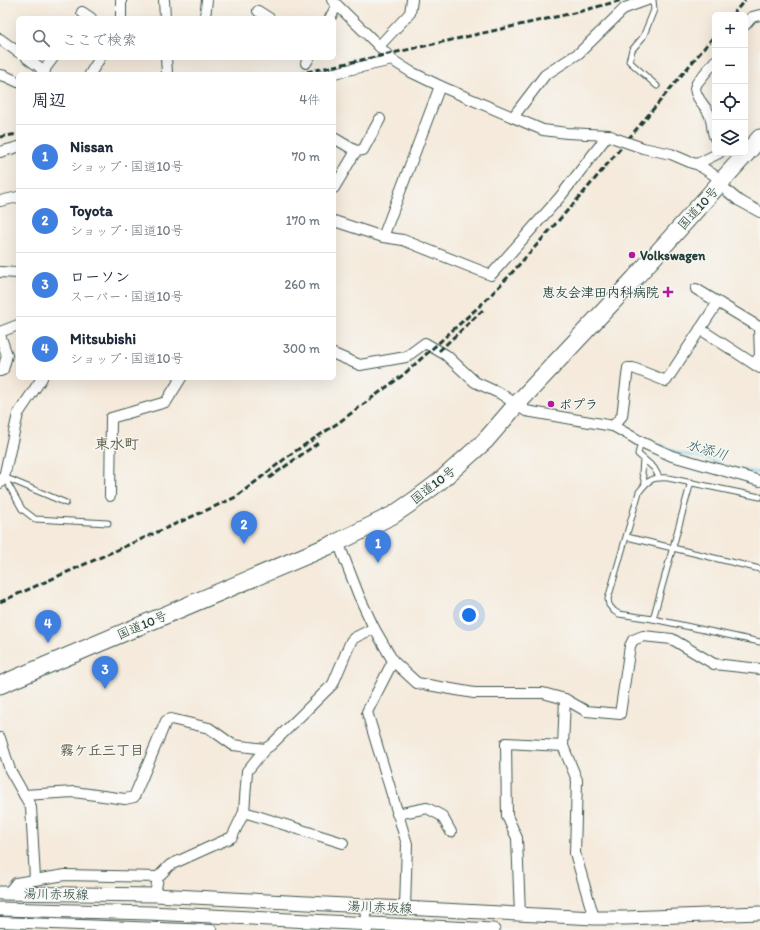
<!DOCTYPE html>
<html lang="ja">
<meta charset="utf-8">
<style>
:root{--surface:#fff;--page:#f2f2f3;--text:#1f2937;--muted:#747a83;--line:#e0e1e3;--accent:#b5179e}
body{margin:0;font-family:Itim,"Klee One",sans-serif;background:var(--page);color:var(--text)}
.controls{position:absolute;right:12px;top:12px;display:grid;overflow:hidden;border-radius:6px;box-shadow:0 4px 16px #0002}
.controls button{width:36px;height:36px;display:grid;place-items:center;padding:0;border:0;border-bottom:1px solid var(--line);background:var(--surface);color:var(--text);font:20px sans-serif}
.you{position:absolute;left:469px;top:615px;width:14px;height:14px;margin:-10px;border:3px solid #fff;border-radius:50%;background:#1a73e8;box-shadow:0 0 0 6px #1a73e833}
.badge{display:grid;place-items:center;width:26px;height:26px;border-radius:50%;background:var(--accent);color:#fff;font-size:13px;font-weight:700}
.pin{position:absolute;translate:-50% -33px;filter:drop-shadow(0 1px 2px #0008)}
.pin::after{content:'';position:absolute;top:21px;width:14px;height:12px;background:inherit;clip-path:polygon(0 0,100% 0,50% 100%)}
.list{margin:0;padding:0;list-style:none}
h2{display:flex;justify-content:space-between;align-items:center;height:52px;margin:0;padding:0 16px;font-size:17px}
h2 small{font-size:13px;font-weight:400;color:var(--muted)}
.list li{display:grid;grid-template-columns:26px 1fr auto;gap:12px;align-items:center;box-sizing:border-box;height:64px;padding:0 16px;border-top:1px solid var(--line)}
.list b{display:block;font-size:15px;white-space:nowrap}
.list p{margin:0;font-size:13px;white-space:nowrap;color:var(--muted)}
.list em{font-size:13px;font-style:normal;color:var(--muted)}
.icon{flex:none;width:22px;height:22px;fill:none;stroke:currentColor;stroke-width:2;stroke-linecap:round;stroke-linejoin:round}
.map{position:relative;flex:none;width:760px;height:930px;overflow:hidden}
.search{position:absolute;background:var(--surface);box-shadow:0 4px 16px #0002;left:16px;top:16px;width:320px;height:44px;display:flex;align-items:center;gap:10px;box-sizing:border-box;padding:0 14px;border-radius:6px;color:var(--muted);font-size:15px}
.panel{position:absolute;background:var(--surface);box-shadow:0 4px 16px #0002;left:16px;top:72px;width:320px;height:308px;border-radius:6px}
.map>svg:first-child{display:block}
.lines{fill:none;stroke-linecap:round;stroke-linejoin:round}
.stream{stroke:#5cbedb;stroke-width:3}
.lane-casing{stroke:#3f574d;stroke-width:7}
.street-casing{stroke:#3f574d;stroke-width:12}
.secondary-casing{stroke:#3f574d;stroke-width:15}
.highway-casing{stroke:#3f574d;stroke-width:19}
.lane{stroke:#fff;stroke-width:5}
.street{stroke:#fff;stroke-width:10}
.secondary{stroke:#fff;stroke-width:13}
.highway{stroke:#fff;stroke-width:17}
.rail{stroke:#1f3d34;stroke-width:3;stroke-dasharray:6 3;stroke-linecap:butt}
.street-bridge-casing{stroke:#3f574d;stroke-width:12;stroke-linecap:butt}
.street-bridge{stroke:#fff;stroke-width:10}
.poi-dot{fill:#b5179e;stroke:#f6f6f2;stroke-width:1.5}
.labels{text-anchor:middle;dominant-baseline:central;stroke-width:3;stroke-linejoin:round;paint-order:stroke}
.street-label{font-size:13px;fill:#1f3d34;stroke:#f6f6f2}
.poi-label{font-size:13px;font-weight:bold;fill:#1f3d34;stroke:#f6f6f2;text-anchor:start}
.water-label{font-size:14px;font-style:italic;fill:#2e5d5e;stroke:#f6f6f2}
.neighbourhood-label{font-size:14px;font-weight:bold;fill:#605d4a;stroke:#f6f6f2}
.quarter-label{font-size:15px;font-weight:bold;fill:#605d4a;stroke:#f6f6f2}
</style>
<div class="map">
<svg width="760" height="930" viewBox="0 0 760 930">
<rect width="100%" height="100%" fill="#f6f6f2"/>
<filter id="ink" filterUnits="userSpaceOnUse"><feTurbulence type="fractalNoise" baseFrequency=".025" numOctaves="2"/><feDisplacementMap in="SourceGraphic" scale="8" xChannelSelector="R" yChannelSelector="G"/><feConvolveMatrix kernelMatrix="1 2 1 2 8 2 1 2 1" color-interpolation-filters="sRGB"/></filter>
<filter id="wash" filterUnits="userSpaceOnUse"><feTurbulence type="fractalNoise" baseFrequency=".012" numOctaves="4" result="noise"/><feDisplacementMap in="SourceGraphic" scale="16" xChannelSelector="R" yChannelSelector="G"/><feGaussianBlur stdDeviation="0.9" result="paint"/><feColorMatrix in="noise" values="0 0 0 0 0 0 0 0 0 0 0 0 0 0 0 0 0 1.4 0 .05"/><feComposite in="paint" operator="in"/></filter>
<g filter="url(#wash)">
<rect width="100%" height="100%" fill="#f5eadb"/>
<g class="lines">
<g class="stream">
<path d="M660,445L681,454L709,459L723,466"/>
<path d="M734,469L760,473"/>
</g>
</g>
</g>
<g filter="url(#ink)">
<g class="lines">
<g class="lane-casing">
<g id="lane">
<path d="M653,0L654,10L643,37L632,50L629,61L657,86"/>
<path d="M641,442L638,454L654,468L659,477"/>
<path d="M643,459L642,473L645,484"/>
<path d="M4,477L22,509L35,519L108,523"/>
<path d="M4,477L66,503"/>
<path d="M760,497L668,478C652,477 648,480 639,492L608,599L609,605L614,611L619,614L653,619L760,642"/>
<path d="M627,537L760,569"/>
<path d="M653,619L691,482"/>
</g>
</g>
<g class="street-casing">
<g id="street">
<path d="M121,0V18"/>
<path d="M164,0L165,18"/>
<path d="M332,0L379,46L392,60L411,72L440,86L543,130L567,133L608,135L613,137"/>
<path d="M258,11L269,18"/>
<path d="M82,12L91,18"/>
<path d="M205,17L207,0"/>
<path d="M330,18L337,5"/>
<path d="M745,25L752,17L760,15"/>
<path d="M0,39L18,52"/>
<path d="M379,46L410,13L412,0"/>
<path d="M27,58L45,71"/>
<path d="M166,58L167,72"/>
<path d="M715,61L697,83L695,88C696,100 706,105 710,116C713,123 711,130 715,138"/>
<path d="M306,63L309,58"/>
<path d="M41,74L53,58"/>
<path d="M90,74L100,58"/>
<path d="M330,74L392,60"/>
<path d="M0,75L5,76L18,82"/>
<path d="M513,117L545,75L579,53L625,8L647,0"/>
<path d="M334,138L356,151"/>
<path d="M643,148L671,154L692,163L697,164L714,175L727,191L738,200L760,212"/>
<path d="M0,152L18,147"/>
<path d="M697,164L719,153"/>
<path d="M334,188L356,151L363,150L380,119"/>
<path d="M0,201L18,197"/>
<path d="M334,221L383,237L403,240L491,275L560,197L608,135"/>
<path d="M383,237L440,86"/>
<path d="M0,272L18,273"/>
<path d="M696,289L759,327L760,356L754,364"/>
<path d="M700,329L760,368"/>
<path d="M0,332L18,325"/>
<path d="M0,335L7,355L3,370L0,371"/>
<path d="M334,354L360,365L406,357L425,343L446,355L475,382L501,394L526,411L613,426L631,436L641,442L672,456L760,481"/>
<path d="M613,426L622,416L628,368H633L666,381L718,302"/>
<path d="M0,483L4,477L18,414L42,378"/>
<path d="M110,496L111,418L166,402L181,378"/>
<path d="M338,542L359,596L374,628L393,661L417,683L474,693H543L565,699L586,711L620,714L630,646L633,640L643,636L672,639L714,664L760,669"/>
<path d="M393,661L367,712L407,844L405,907"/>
<path d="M565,699L563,746L577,780L575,853L594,918"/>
<path d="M0,738L10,770L31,807L35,879"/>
<path d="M24,795L74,792L125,799L134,797L166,721L171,719L209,728L233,745L265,749"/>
<path d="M244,812L343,843"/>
<path d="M397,814L427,808L442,816L451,832"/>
<path d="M8,893L16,883L65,875L158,877"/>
<path d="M155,895L158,877L170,865L232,837L244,812L247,771L265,749L271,745L333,684L351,641L354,638L374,628"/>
<path d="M365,907L367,930"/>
<path d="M520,914L517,838L507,816L506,743L563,746"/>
<path d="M0,922L212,930"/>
</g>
</g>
<g class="secondary-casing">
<g id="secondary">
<path d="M0,893L155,895L594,918H625L760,913"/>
<path d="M0,909L150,913L493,930"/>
</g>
</g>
<g class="highway-casing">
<path id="highway" d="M0,685L338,542L393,515L415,500L439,482L485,441L516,405L635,278L760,138"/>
</g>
<use href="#lane" class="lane"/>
<use href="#street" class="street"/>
<use href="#secondary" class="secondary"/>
<use href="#highway" class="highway"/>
<g class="rail">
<path d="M732,15L745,0"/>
<path d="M298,74L578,12L622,0"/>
<path d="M0,137L18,134"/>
<path d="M439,351L484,309"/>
<path d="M269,478L318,443"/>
<path d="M0,602L236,497L291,454L338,423L403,375L484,302L509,276L584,192L715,35"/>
</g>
<g class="street-bridge-casing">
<path id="street-bridge" d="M614,138L643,148"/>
</g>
<use href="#street-bridge" class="street-bridge"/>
</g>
</g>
<g class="poi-dot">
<circle cx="632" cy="255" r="4"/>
<path d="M666 286h4v4h4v4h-4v4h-4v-4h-4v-4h4z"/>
<circle cx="551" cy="404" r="4"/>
</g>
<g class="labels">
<g class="street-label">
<text transform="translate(698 208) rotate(-48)">国道10号</text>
<text transform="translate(433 485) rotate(-38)">国道10号</text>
<text transform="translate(142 625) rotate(-23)">国道10号</text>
<text transform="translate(56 894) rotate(1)">湯川赤坂線</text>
<text transform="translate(380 907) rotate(2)">湯川赤坂線</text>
</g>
<g class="poi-label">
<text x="640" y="255">Volkswagen</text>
<text x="659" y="292" text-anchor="end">恵友会津田内科病院</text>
<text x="559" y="404">ポプラ</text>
</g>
<g class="water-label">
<text transform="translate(707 450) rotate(17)">水添川</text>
</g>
<g class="neighbourhood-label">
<text x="102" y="750">霧ケ丘三丁目</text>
</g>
<g class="quarter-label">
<text x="117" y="444">東水町</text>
</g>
</g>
</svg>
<div class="controls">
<button>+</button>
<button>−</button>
<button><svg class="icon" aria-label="locate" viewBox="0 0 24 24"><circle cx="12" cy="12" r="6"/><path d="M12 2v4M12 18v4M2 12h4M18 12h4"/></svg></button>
<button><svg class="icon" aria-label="layers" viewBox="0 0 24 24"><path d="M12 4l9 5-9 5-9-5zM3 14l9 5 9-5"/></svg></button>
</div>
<div class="you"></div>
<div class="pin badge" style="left:378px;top:563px;background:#3f7fe0">1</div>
<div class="pin badge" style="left:244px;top:544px;background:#3f7fe0">2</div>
<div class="pin badge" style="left:105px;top:689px;background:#3f7fe0">3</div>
<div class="pin badge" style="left:48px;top:643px;background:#3f7fe0">4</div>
<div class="search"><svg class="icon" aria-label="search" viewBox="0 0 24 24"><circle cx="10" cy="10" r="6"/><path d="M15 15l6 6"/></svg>ここで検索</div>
<section class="panel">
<h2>周辺<small>4件</small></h2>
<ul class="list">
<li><span class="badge" style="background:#3f7fe0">1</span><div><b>Nissan</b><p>ショップ · 国道10号</p></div><em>70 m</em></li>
<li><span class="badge" style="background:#3f7fe0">2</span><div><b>Toyota</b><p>ショップ · 国道10号</p></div><em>170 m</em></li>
<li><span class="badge" style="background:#3f7fe0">3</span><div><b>ローソン</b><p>スーパー · 国道10号</p></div><em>260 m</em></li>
<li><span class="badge" style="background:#3f7fe0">4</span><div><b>Mitsubishi</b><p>ショップ · 国道10号</p></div><em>300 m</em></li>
</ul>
</section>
</div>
